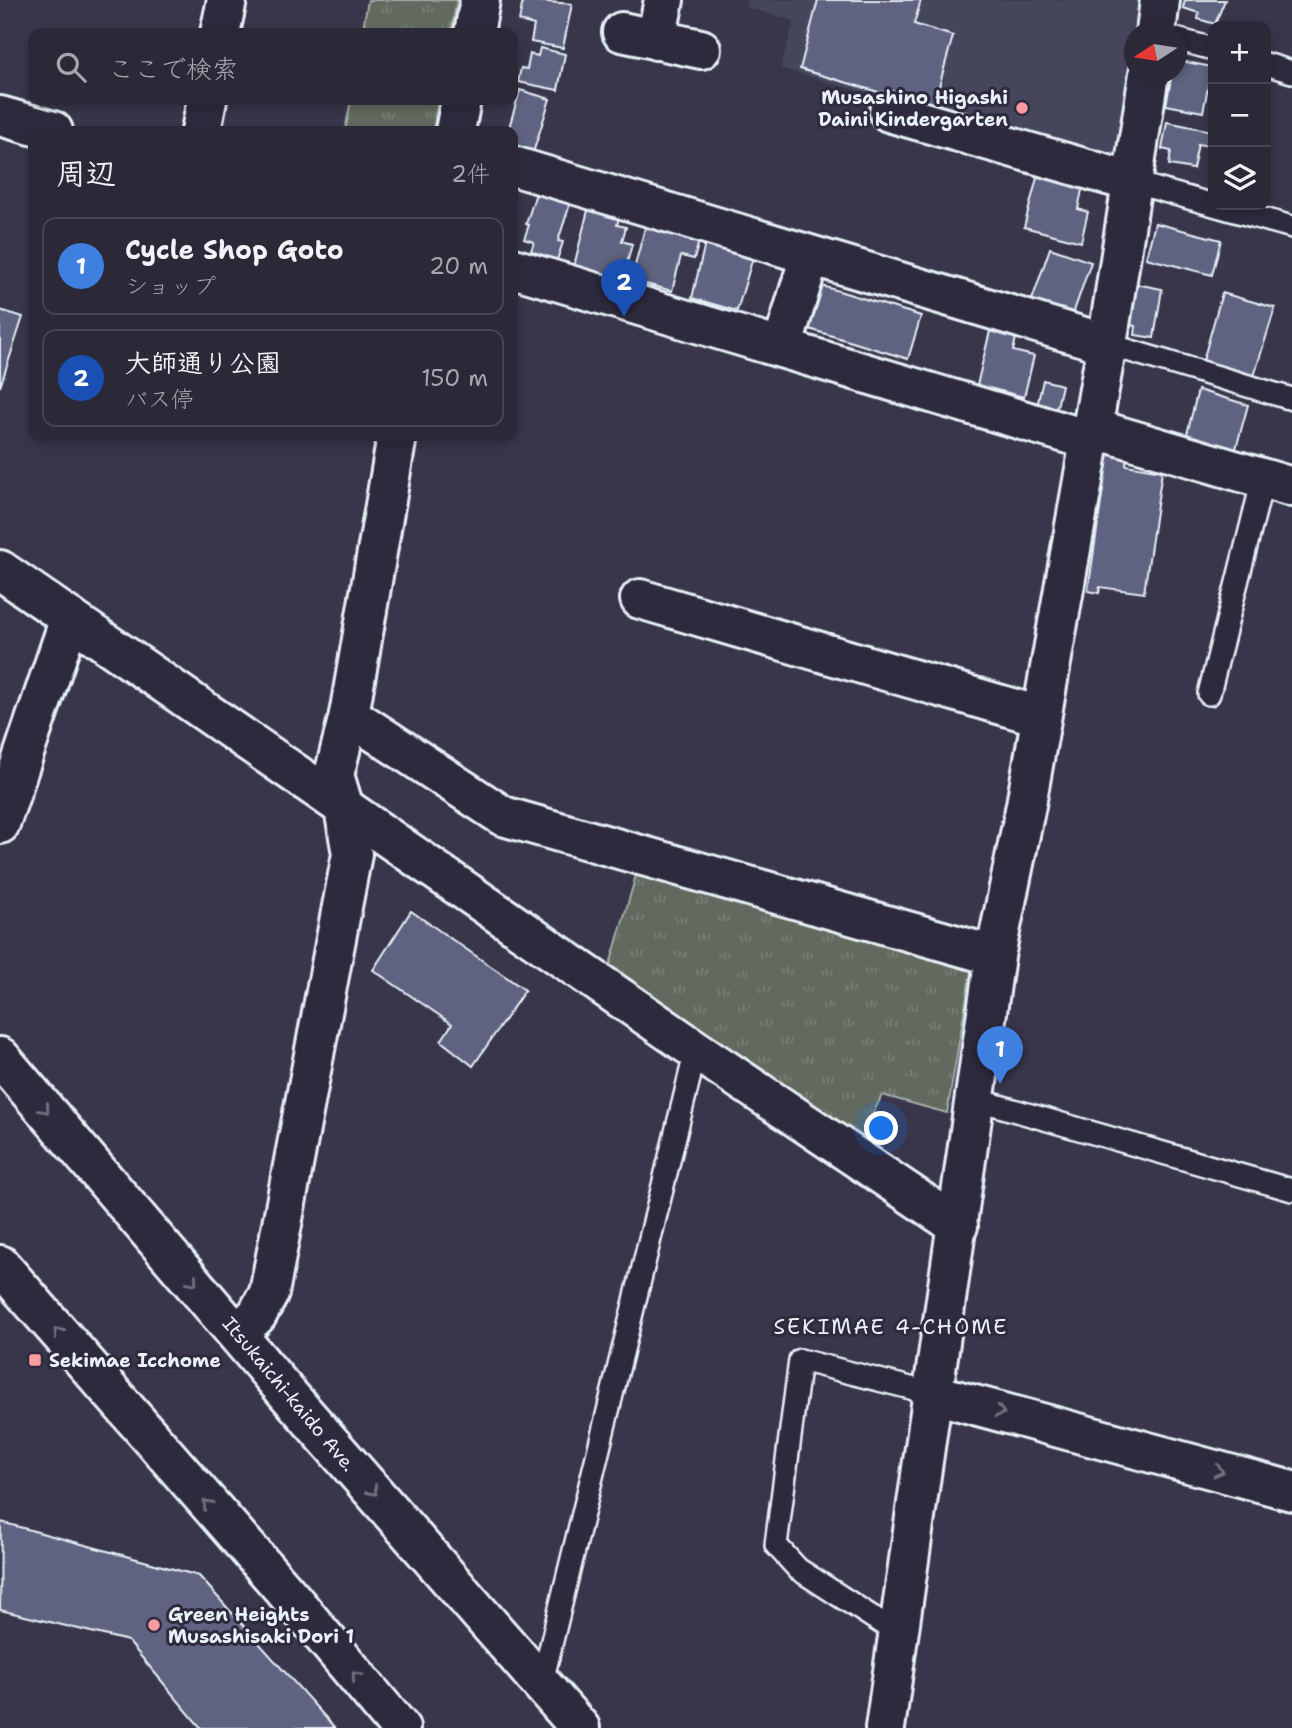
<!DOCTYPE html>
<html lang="ja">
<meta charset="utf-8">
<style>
:root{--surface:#2b2838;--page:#333040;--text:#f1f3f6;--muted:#a6a6ae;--line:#474453;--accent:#8bbbb9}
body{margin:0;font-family:"Shantell Sans","Klee One",sans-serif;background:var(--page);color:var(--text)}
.controls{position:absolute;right:21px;top:21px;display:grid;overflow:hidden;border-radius:14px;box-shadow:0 4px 10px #0003}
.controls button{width:63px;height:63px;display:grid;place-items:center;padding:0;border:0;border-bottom:2px solid var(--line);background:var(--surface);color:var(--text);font:35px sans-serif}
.compass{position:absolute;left:1124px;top:21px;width:63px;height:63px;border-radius:50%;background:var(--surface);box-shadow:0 4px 10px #0003;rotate:258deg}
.you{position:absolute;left:882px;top:1129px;width:24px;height:24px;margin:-18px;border:5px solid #fff;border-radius:50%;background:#1a73e8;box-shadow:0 0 0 10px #1a73e833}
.badge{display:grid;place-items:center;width:46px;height:46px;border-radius:50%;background:var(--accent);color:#fff;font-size:23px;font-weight:700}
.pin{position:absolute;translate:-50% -58px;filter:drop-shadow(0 2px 4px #0008)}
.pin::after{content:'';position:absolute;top:37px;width:24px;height:21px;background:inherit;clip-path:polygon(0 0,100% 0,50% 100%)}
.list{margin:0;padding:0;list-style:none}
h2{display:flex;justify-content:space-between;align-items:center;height:91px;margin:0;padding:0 28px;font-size:30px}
h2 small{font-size:23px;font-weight:400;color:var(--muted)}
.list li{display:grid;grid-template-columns:46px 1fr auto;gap:21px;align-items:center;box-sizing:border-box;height:98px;margin:0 14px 14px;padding:0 14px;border:2px solid var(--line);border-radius:14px}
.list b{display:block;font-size:26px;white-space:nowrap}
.list p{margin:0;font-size:23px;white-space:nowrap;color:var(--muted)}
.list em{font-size:23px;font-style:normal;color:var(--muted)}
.icon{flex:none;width:38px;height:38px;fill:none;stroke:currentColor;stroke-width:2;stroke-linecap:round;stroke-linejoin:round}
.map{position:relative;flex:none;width:1292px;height:1728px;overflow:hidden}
.search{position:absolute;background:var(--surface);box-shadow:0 4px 10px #0003;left:28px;top:28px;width:490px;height:77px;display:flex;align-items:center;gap:18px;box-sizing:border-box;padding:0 24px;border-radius:14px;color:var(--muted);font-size:26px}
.panel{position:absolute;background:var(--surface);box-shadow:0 4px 10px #0003;left:28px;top:126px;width:490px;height:315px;border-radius:14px}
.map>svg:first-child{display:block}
.built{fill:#44445b}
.park{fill:url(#park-tufts);stroke:#a5aeab;stroke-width:2}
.building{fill:#5f6481;stroke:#e8f1f8;stroke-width:2}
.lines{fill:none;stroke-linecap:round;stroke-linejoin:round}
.lane-casing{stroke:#e8f1f8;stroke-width:26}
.street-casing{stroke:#e8f1f8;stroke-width:44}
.primary-casing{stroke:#e8f1f8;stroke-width:44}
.lane{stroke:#2f2a3d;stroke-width:21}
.street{stroke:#2f2a3d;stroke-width:38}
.primary{stroke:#2f2a3d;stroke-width:38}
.oneway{stroke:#70707e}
.poi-dot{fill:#ff9aa2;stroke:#2f2a3d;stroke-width:2.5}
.labels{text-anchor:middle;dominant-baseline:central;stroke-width:6;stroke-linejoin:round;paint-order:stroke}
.poi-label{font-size:19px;font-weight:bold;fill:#e8f1f8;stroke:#2f2a3d;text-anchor:start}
.street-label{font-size:19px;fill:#e8f1f8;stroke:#2f2a3d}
.neighbourhood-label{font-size:21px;letter-spacing:2px;fill:#e8f1f8;stroke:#2f2a3d}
</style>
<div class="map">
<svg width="1292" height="1728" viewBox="0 0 1292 1728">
<defs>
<pattern id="park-tufts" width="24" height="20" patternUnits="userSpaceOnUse" patternTransform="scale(1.75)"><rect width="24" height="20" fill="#626b5e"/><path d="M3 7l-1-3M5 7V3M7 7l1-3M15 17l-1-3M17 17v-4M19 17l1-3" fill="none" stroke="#788176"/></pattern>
</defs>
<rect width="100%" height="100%" fill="#39364b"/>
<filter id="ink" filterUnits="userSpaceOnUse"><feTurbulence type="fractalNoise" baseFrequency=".0143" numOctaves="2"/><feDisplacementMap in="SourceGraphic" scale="14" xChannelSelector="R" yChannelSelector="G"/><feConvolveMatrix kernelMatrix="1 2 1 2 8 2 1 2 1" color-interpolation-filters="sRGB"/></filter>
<g filter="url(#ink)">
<path class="built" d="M747,0H1144L1139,31L1134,32V60L1121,148L1099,162L780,68L794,21L745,7Z"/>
<g class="park">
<path d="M368,0H457L451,33H362Z"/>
<path d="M351,100H438L433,131H345Z"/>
<path d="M637,872L972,966L947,1113L882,1095L861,1139L609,968Z"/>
</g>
<g class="building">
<path d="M523,0L572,4L563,48L531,42L534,25L519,21Z"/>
<path d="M818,0H921L914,24L953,36L933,108L800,69Z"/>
<path d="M1185,0H1225L1215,24L1198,19L1199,13L1183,8Z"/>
<path d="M540,48L565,54L558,90L518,82L521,68L527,69L530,54L538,56Z"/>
<path d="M1176,60L1212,67L1203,112L1166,105L1172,74H1176Z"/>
<path d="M520,90L550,99L532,156L513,151V131H508Z"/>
<path d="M1167,122L1212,131L1209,146L1198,144L1193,169L1169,165L1171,151L1162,149Z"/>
<path d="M1038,174L1083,185L1078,209L1088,212L1081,242L1024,227Z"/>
<path d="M536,193L572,198L558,241L563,242L557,260L531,251L534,242L524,239L529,225L526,224Z"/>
<path d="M589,206L620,214L617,225L626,227L622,241L632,244L623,279L574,266Z"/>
<path d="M1155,223L1221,240L1212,275L1146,258Z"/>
<path d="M646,224L700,238L694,259L681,256L672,291L631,280Z"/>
<path d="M706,239L754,254L737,311L692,298Z"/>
<path d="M1050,248L1091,262L1072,317L1031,303Z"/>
<path d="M1136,284L1162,289L1154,338L1135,335L1136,326L1130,325Z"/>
<path d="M819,285L921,316L908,359L806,328Z"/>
<path d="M1222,293L1275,308L1254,376L1203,361Z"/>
<path d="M0,310L23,317L0,387Z"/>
<path d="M990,331L1016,338L1013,351L1034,356L1024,397L977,385Z"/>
<path d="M1043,380L1062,385L1056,411L1037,406Z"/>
<path d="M1198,390L1248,405L1232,463L1183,450Z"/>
<path d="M1108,454L1127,456L1126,465L1162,471L1144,593L1100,587L1099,593L1088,591Z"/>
<path d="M411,911L525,990L473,1066L441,1041L452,1024L373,970Z"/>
<path d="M1,1522L199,1576L335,1728H201L128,1641L0,1610Z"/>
</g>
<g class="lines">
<g class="lane-casing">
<g id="lane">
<path d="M1176,39L1213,49"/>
<path d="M1266,64L1292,72"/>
<path d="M1132,182L1292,227"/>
<path d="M1107,344L1292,399"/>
<path d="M1209,694L1263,479"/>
<path d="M975,1099L1292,1190"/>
<path d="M897,1633L798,1569L776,1545L800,1360L934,1394"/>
<path d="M541,1686L696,1050"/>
</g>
</g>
<g class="street-casing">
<g id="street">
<path d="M622,32L701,49"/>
<path d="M1156,32L1160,0"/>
<path d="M220,33L227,0"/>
<path d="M474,33L480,0"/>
<path d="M656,40L664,0"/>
<path d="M889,112L1132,182"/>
<path d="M0,116L53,131"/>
<path d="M201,131L207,100"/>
<path d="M455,131L461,100"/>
<path d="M513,166L1107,344"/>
<path d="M513,268L1089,440"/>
<path d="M782,348L810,256"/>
<path d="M1092,428L1292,487"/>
<path d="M0,570L696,1050L958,1226"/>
<path d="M640,599L1039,716"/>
<path d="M349,715L503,816L995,956"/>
<path d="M0,824L70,618"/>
<path d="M238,1333L257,1315L269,1293L352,854L344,808L334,775L349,715L397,436"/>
<path d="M934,1394L1292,1491"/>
<path d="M885,1728L995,956L1026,805L1107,344L1149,74"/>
</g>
</g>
<g class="primary-casing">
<g id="primary">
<path d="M0,1057L286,1392L580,1728"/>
<path d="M0,1265L292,1599L400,1728"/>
</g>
</g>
<use href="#lane" class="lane"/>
<use href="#street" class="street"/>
<use href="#primary" class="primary"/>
</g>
<defs><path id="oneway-chevron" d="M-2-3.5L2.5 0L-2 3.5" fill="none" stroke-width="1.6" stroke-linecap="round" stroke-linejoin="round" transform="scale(1.75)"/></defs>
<g class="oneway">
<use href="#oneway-chevron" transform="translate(45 1109) rotate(49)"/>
<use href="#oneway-chevron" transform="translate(193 1281) rotate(49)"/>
<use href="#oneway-chevron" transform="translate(58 1332) rotate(-131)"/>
<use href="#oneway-chevron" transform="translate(1000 1412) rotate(15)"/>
<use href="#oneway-chevron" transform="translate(1219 1471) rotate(15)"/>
<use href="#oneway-chevron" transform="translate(373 1491) rotate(49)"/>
<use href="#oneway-chevron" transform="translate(207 1504) rotate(-132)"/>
<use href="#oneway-chevron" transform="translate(356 1676) rotate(-130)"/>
</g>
</g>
<g class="poi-dot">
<circle cx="1022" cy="108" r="7"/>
<rect x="28" y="1353" width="14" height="14" rx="3.5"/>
<circle cx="154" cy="1625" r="7"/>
</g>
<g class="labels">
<g class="poi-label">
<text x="1008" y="97" text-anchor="end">Musashino Higashi<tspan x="1008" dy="22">Daini Kindergarten</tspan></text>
<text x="49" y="1360">Sekimae Icchome</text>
<text x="168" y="1614">Green Heights<tspan x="168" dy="22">Musashisaki Dori 1</tspan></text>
</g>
<g class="street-label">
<text transform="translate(289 1394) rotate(50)">Itsukaichi-kaido Ave.</text>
</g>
<g class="neighbourhood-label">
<text x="891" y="1327">SEKIMAE 4-CHOME</text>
</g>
</g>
</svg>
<div class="controls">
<button>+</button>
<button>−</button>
<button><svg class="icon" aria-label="layers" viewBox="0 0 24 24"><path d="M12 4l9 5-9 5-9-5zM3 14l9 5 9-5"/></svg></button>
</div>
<svg class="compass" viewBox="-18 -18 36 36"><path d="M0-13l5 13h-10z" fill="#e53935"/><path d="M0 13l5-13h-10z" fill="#a6a6ae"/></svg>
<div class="you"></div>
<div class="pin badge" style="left:1000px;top:1084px;background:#3f7fe0">1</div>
<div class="pin badge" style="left:624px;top:317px;background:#1a4fb4">2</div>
<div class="search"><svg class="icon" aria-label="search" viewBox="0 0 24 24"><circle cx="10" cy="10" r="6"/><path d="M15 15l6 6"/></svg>ここで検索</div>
<section class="panel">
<h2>周辺<small>2件</small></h2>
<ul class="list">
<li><span class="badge" style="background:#3f7fe0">1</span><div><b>Cycle Shop Goto</b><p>ショップ</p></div><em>20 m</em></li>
<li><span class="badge" style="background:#1a4fb4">2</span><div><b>大師通り公園</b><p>バス停</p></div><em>150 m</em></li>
</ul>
</section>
</div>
